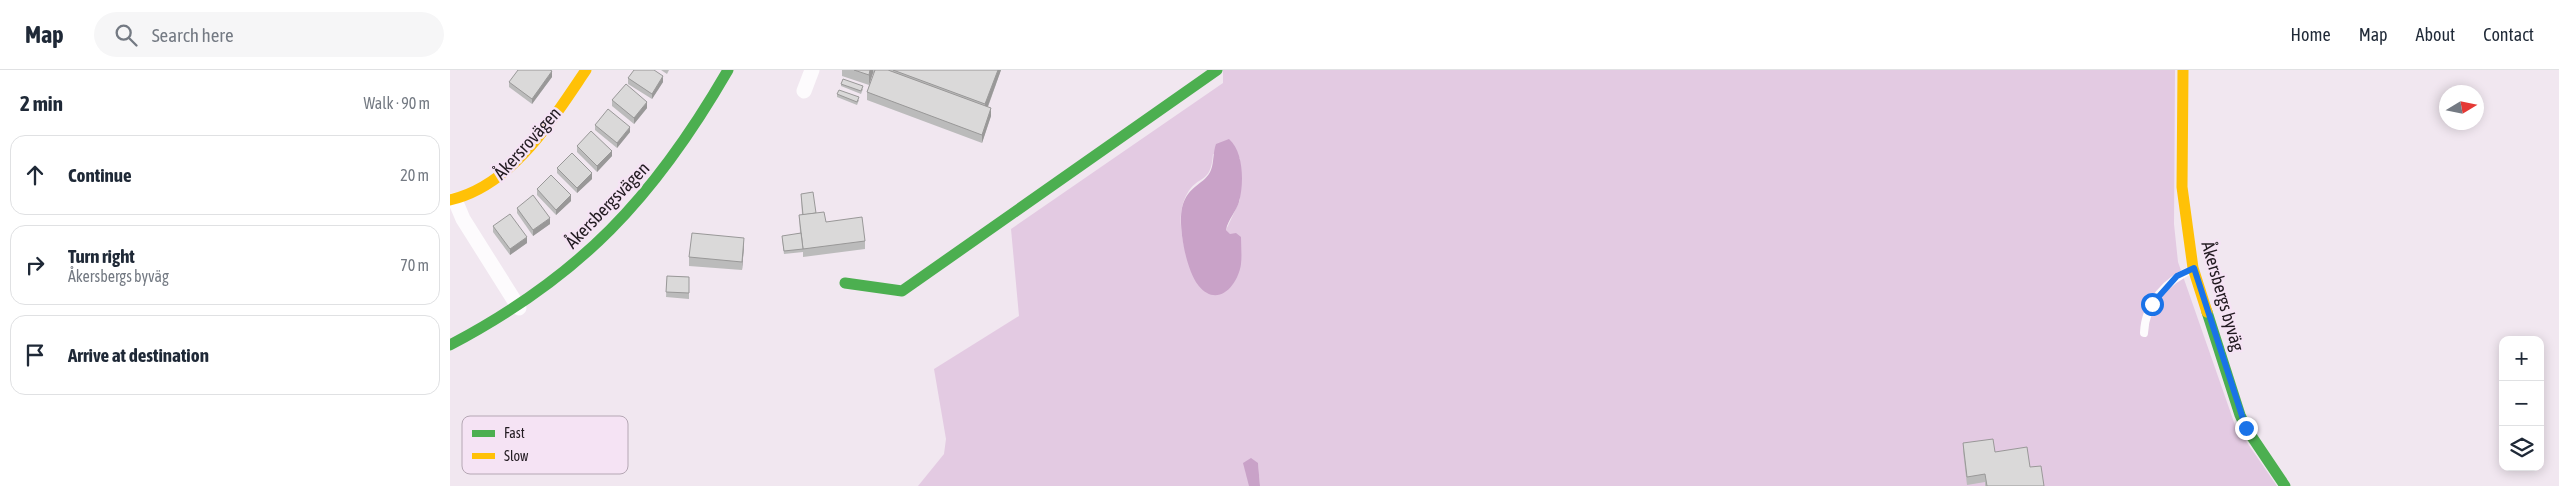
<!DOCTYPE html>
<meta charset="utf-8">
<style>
:root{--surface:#fff;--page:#f6f6f7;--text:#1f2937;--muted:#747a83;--line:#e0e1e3}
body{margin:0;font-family:"Asap Condensed",sans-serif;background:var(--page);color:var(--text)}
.controls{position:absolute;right:15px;bottom:15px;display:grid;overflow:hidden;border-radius:10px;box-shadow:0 2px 12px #0003}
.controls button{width:45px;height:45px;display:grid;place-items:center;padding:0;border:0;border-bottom:1px solid var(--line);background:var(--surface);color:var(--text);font:25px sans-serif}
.compass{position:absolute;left:1989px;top:15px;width:45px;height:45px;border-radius:50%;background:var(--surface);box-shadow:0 2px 12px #0003;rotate:80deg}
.stop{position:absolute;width:15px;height:15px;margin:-11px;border:4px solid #1a73e8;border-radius:50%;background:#fff}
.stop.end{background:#1a73e8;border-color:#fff;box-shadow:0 1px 5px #0008}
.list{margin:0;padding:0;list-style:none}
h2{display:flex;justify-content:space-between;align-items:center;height:65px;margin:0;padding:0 20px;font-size:21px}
h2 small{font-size:16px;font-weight:400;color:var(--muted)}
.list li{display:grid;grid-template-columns:32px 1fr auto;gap:15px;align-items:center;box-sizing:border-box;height:80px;margin:0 10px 10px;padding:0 10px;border:1px solid var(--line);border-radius:15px}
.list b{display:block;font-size:19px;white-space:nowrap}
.list p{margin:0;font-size:16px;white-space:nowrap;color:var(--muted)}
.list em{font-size:16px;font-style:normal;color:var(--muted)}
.icon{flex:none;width:28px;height:28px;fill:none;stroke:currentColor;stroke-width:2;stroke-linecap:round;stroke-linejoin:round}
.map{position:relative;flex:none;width:2109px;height:416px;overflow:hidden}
header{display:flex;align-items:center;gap:30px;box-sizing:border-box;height:70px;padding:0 25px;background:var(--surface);border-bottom:1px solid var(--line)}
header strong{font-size:24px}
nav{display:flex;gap:28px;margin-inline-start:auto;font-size:18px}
.search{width:350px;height:45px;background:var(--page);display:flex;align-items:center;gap:12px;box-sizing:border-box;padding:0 18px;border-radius:28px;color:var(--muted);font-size:19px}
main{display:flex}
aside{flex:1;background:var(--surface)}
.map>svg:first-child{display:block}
.green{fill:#e3cae2;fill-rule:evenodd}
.water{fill:#c9a2c8}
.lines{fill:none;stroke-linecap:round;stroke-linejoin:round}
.lane{stroke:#fdfbfd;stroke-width:8}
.street{stroke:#fdfbfd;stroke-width:15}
.fast{stroke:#4caf50;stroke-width:11}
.slow{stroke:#ffc107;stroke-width:11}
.wall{fill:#bbb}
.shaded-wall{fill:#999898}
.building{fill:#dad9d9;stroke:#999898}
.route{stroke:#1a73e8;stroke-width:6}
.labels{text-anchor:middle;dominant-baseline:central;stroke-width:5;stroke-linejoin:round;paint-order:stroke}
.street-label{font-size:18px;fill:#211a20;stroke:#f5e3f4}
.key{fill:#f5e3f4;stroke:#b5a7b4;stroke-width:1}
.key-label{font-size:14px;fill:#211a20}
</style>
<header>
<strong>Map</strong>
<div class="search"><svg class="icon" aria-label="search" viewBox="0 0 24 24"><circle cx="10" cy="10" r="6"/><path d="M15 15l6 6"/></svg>Search here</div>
<nav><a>Home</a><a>Map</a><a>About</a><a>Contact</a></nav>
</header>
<main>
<aside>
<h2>2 min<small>Walk · 90 m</small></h2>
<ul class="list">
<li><svg class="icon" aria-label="ahead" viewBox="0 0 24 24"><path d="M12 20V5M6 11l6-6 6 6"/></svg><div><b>Continue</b></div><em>20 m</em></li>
<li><svg class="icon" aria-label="right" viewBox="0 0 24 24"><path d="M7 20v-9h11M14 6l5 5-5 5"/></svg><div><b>Turn right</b><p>Åkersbergs byväg</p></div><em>70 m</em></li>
<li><svg class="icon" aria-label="arrive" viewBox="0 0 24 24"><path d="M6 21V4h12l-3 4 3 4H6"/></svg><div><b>Arrive at destination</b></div></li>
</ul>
</aside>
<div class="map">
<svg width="2109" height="416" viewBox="0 0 2109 416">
<rect width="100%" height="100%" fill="#f1e7f0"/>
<path class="green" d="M773,0H1725L1724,154L1728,192L1785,355L1827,416H810L808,393L799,416H468L494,384L496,369L484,299L569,246L561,159L773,13ZM763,84L790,88V130L776,160C795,180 794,189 782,213L748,215C737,190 722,151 737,124C748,104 761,115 763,84Z"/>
<g class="water">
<path d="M779,69C794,82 794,114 789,132C786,142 778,149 776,160L780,164L786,163L791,167C791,176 792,185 791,194C788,216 767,239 748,215C736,199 728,157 732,138C738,114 755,115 761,100C764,92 763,82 766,74Z"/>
<path d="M801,388L808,393L810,416H799L793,393Z"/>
</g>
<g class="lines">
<path class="lane" d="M1694,263C1695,233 1717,210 1743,199"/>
<g class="street">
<path d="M354,21L362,0"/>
<path d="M5,130L13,149L69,238"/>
</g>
<g class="fast">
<path d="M395,213L452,221L767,0"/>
<path d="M1757,242L1790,345L1796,358L1835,416"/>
<path d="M0,275C131,206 204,128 278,0"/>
</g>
<g class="slow">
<path d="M1733,0L1732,117L1743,198L1757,242"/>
<path d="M0,130C62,116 102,50 136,0"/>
</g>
</g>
<g class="wall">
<path d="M211,0H219L217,4Z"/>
<path d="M392,0H551L538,37L541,46L532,73L417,30V22L424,3H423L419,15L392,6Z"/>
<path d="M102,7L82,34L59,17V12Z"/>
<path d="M178,8L213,12L202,29L178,14Z"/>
<path d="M391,14L413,19L411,24L391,16Z"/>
<path d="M387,24L409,30L407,35L387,27Z"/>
<path d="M162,30L197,38L184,54L162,36Z"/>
<path d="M145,55L180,62L167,78L145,60Z"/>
<path d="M127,76L162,86L147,102L127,82Z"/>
<path d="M107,98L142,109L127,123L107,103Z"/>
<path d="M87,119L121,131L106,145L87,125Z"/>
<path d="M351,124L366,143L376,152L415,171V179L353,187V182L334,184L332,169L350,163L349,145H352Z"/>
<path d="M67,138L100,154L83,166L67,143Z"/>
<path d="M43,156L77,173L60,185L43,162Z"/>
<path d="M294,176L292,200L239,196V187Z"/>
<path d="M217,206L239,207V229L216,227Z"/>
<path d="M1513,373L1545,382L1580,397L1594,416H1535V412L1517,415L1513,381Z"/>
</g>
<g class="shaded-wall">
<path d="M420,0H423V3L419,15V5Z"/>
<path d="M548,0H551L535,44V34Z"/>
<path d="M102,1V7L82,34V29Z"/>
<path d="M213,6V12L202,29V24Z"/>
<path d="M197,32V38L184,54V48Z"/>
<path d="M541,38V46L532,73V65Z"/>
<path d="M180,57V62L167,78V73Z"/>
<path d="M162,81V86L147,102V96Z"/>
<path d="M142,103V109L127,123V118Z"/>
<path d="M121,125V131L106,145V140Z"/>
<path d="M100,148V154L83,166V160Z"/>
<path d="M77,167V173L60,185V179Z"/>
<path d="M294,168V176L292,200V192Z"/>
</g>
<g class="building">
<path d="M68,0H100L102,1L82,29L59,12Z"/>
<path d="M184,0H204L213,6L202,24L178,8Z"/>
<path d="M404,0H420L419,5Z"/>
<path d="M425,0H438L541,38L532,65L417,22Z"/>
<path d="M443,0H548L535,34Z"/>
<path d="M393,9L413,16L411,21L391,14Z"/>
<path d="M176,14L197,32L184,48L162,30Z"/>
<path d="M389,20L409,27L407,32L387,24Z"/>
<path d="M158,39L180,57L167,73L145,55Z"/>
<path d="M141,61L162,81L147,96L127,76Z"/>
<path d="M122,83L142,103L127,118L107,98Z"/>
<path d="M101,105L121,125L106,140L87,119Z"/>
<path d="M363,122L366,143L353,145L351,124Z"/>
<path d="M83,125L100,148L83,160L67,138Z"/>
<path d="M374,142L376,152L412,147L415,171L353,179L349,145Z"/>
<path d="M60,144L77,167L60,179L43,156Z"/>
<path d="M242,163L294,168L292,192L239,187Z"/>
<path d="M351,163L353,179L334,181L332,166Z"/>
<path d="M217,206L239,207V223L216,222Z"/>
<path d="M1543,369L1545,382L1577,377L1580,397L1591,396L1594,416H1537L1535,404L1517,407L1513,373Z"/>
</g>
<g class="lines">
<path class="route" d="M1702,234L1727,206L1744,198L1796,358"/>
</g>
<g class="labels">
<g class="street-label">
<text transform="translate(77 73) rotate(-48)">Åkersrovägen</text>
<text transform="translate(157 135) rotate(-46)">Åkersbergsvägen</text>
<text transform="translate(1773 226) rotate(74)">Åkersbergs byväg</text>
</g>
</g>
<rect x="12" y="346" width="166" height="58" rx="8" class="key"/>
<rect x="22" y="360" width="23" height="7" fill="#4caf50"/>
<rect x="22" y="383" width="23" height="6" fill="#ffc107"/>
<g class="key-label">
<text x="54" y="368">Fast</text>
<text x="54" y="391">Slow</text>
</g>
</svg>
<div class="controls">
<button>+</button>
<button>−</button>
<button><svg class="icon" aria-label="layers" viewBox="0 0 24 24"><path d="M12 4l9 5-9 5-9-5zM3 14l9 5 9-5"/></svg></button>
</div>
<svg class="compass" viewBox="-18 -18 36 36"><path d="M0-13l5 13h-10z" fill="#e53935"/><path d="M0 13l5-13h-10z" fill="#747a83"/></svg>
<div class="stop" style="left:1702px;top:234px"></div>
<div class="stop end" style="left:1796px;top:358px"></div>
</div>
</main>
